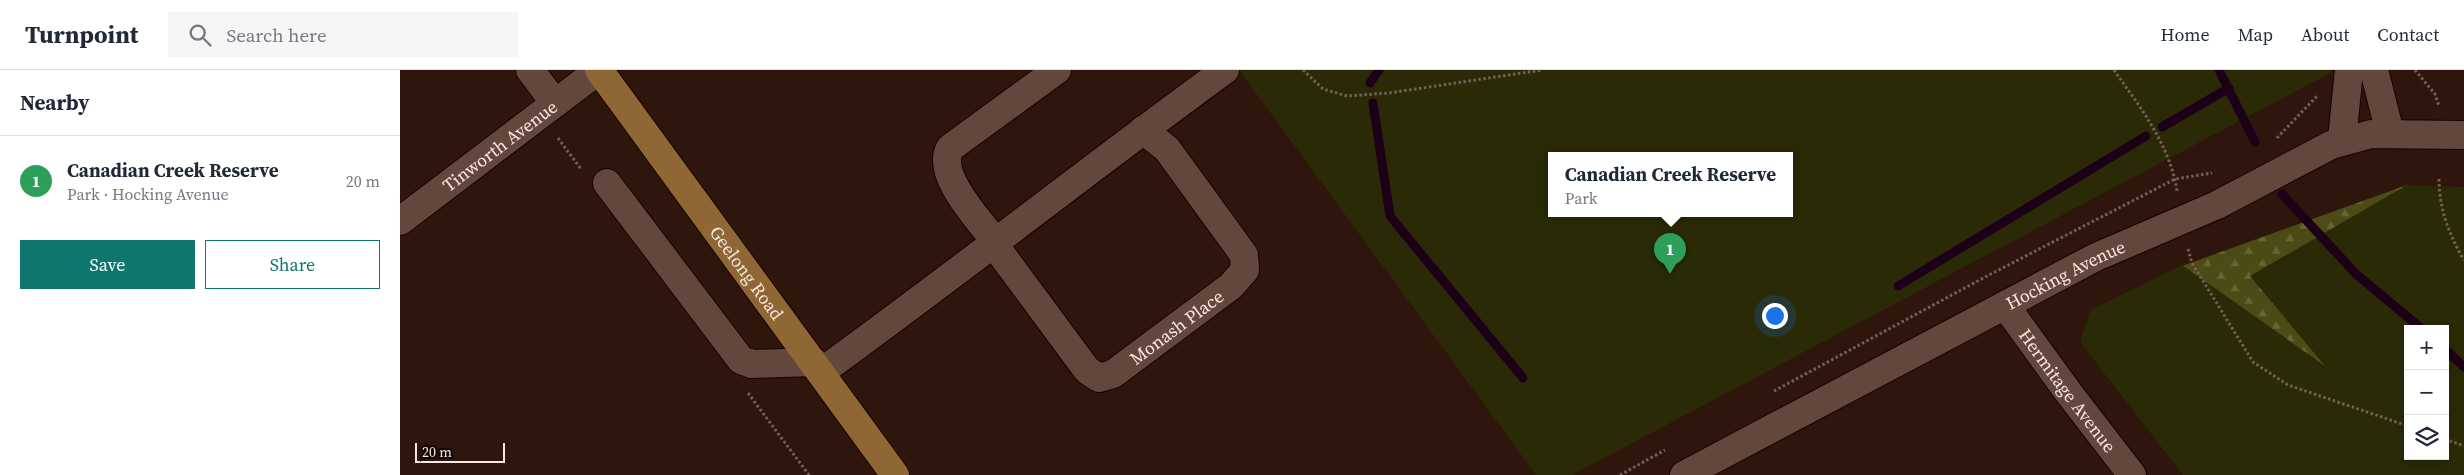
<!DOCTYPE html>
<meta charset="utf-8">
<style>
:root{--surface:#fff;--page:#f6f6f7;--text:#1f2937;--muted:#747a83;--line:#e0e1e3;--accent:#0f766e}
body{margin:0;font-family:"Source Serif 4",serif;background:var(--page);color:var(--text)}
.controls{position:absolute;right:15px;bottom:15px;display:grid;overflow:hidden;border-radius:0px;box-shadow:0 2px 8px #0003}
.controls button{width:45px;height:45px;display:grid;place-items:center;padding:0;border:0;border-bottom:1px solid var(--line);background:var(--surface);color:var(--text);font:25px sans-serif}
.scale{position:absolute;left:15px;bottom:12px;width:90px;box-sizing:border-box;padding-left:5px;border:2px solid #f9e6e0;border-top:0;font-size:14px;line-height:18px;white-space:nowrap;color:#f9e6e0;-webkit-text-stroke:4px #0f0503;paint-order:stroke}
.you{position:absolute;left:1374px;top:245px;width:18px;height:18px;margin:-12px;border:4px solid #fff;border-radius:50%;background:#1a73e8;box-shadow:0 0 0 8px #1a73e833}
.badge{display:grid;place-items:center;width:32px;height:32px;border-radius:50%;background:var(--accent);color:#fff;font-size:16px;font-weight:700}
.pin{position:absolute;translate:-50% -41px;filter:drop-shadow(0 1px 2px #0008)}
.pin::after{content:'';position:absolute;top:26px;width:18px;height:15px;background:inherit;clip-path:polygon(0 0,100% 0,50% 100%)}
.popup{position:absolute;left:1148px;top:82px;width:245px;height:65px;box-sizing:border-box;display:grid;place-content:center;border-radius:0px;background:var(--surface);filter:drop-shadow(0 1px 4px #0005);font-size:16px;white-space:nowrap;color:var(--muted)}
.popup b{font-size:19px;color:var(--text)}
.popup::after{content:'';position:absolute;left:50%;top:100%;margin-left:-10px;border:10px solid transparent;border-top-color:var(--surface)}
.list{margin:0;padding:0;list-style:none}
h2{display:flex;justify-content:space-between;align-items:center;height:65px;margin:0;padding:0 20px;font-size:21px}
h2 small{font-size:16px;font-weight:400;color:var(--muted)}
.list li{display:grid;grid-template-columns:32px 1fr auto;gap:15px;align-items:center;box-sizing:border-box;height:90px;padding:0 20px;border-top:1px solid var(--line)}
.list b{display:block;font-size:19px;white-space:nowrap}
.list p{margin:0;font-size:16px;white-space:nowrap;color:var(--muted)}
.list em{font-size:16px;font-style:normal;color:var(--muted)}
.actions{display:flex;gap:10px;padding:15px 20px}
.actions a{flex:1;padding:11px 0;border:1px solid var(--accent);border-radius:0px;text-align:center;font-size:18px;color:var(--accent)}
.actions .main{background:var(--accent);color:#fff}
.icon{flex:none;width:28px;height:28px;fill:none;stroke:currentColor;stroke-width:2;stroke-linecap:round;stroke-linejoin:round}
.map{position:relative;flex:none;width:2064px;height:405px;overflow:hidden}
header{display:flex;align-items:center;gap:30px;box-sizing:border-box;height:70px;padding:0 25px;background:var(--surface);border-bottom:1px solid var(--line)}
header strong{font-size:24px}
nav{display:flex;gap:28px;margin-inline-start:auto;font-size:18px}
.search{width:350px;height:45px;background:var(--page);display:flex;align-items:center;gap:12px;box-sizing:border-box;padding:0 18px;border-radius:0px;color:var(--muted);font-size:19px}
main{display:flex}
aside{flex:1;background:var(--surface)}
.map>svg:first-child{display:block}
.forest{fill:url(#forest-firs)}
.park{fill:#2a2a07;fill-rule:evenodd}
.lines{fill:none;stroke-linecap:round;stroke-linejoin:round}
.stream{stroke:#1c0018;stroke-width:9}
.minor-casing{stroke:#150200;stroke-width:30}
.major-casing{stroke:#150200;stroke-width:30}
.path{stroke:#765f57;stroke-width:3;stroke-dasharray:2.5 2.5;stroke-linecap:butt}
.minor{stroke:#64473c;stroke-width:28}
.major{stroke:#8f6735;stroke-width:28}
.labels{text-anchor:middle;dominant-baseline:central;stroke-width:5;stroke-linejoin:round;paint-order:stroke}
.street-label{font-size:18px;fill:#f9e6e0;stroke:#0f0503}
</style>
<header>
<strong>Turnpoint</strong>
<div class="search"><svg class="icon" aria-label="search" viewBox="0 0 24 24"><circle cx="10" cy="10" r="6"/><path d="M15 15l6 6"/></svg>Search here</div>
<nav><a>Home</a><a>Map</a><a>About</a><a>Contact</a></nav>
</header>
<main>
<aside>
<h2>Nearby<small></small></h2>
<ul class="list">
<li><span class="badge" style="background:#2e9e5b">1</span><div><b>Canadian Creek Reserve</b><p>Park · Hocking Avenue</p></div><em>20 m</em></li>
</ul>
<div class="actions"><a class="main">Save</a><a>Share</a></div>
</aside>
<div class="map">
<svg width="2064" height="405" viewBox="0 0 2064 405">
<defs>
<pattern id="forest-firs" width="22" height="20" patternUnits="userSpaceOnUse" patternTransform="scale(1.25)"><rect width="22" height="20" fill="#4c4b15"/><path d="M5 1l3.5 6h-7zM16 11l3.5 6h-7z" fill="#676537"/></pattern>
</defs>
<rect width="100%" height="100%" fill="#2f160c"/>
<path class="forest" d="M2007,115L2032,171L2045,259H2008L1927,298L1782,196Z"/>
<g class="park">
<path d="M839,0H1931L1932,2L1172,405H1136ZM1389,85V143H1151V85Z"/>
<path d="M2007,115L2064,117V405H1783L1680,272L1690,240L1782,195L1925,296L1850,206ZM2008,259H2045V386H2008Z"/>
</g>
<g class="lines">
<g class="stream">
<path d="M1819,0L1855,72"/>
<path d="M970,13L979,0"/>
<path d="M973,33L990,146L1123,308"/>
<path d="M1762,57L1829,18"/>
<path d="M1882,124L1956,204L2022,259"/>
<path d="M1498,216L1746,66"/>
<path d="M2045,279L2064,297"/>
</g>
<g class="minor-casing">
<g id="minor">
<path d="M130,0L155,33"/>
<path d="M1974,0L1990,63"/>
<path d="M1942,70L1949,0"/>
<path d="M207,113L341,290L352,294L414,292"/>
<path id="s1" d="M0,151L199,0"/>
<path d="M595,171C579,150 535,104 550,78L657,0"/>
<path id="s2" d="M593,173L687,300L699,308L713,304L831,216L845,200L844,185L767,79L743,60"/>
<path id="s3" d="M1605,235L1668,322L1732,405"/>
<path d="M421,302C558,203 689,99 825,0"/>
<path id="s4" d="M1284,405L1696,187L1817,135L1931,75L1971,64L2064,65"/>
</g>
</g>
<g class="major-casing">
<g id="major">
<path id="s5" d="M199,0L495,405"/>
</g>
</g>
<g class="path">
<path d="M903,0L923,19L947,26L989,23L1142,0"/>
<path d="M1714,0C1740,37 1770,75 1777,121"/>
<path d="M2015,0L2035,24L2039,36"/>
<path d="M158,68L181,99"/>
<path d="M1877,68L1917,26"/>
<path d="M2039,109C2039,138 2049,165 2064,190"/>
<path d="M1788,179L1792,193L1853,292L1888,315L2008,356"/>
<path d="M1374,321L1587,206L1775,109L1812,103"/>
<path d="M348,323L409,405"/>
<path d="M2045,369L2064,376"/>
<path d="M1220,405L1265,380"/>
</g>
<use href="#minor" class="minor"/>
<use href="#major" class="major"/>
</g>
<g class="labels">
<g class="street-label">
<text stroke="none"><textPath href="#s1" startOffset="125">Tinworth Avenue</textPath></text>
<text stroke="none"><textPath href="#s5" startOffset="251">Geelong Road</textPath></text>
<text stroke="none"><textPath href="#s4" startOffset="431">Hocking Avenue</textPath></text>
<text stroke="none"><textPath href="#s2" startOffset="266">Monash Place</textPath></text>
<text stroke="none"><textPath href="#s3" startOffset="106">Hermitage Avenue</textPath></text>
</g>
</g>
</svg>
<div class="controls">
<button>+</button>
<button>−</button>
<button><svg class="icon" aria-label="layers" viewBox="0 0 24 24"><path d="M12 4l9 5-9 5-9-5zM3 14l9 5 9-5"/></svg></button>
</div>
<div class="scale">20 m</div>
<div class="you"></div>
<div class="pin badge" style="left:1270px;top:204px;background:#2e9e5b">1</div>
<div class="popup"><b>Canadian Creek Reserve</b>Park</div>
</div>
</main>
